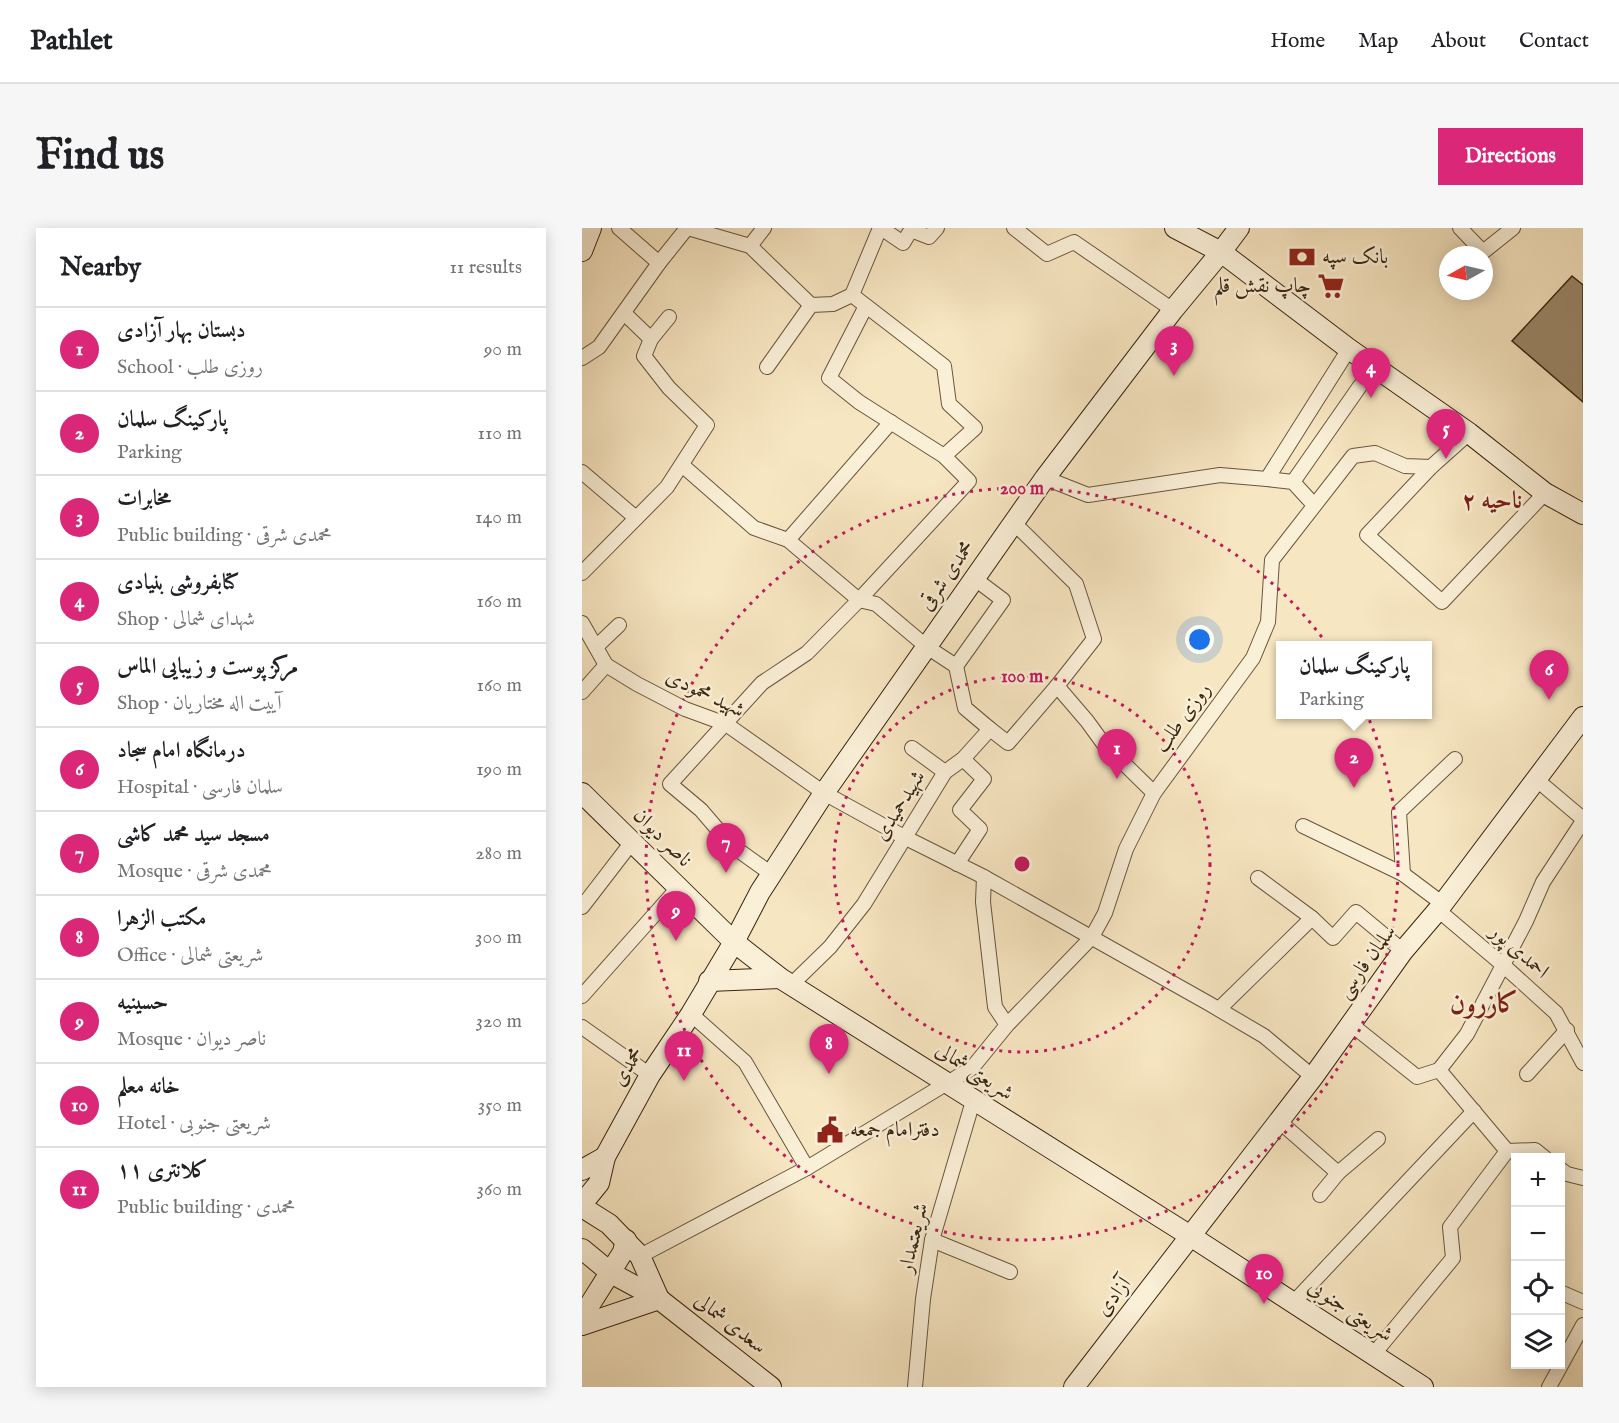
<!DOCTYPE html>
<meta charset="utf-8">
<style>
:root{--surface:#fff;--page:#f6f6f6;--text:#202124;--muted:#757577;--line:#e0e0e0;--accent:#db2777}
body{margin:0;font-family:"IM FELL English",Amiri,serif;background:var(--page);color:var(--text)}
.controls{position:absolute;right:18px;bottom:18px;display:grid;overflow:hidden;border-radius:0px;box-shadow:0 3px 15px #0003}
.controls button{width:54px;height:54px;display:grid;place-items:center;padding:0;border:0;border-bottom:2px solid var(--line);background:var(--surface);color:var(--text);font:30px sans-serif}
.compass{position:absolute;left:857px;top:18px;width:54px;height:54px;border-radius:50%;background:var(--surface);box-shadow:0 3px 15px #0003;rotate:262deg}
.you{position:absolute;left:618px;top:412px;width:21px;height:21px;margin:-15px;border:4px solid #fff;border-radius:50%;background:#1a73e8;box-shadow:0 0 0 9px #1a73e833}
.badge{display:grid;place-items:center;width:39px;height:39px;border-radius:50%;background:var(--accent);color:#fff;font-size:20px;font-weight:700}
.pin{position:absolute;translate:-50% -50px;filter:drop-shadow(0 2px 3px #0008)}
.pin::after{content:'';position:absolute;top:32px;width:21px;height:18px;background:inherit;clip-path:polygon(0 0,100% 0,50% 100%)}
.popup{position:absolute;left:694px;top:413px;width:156px;height:78px;box-sizing:border-box;display:grid;place-content:center;border-radius:0px;background:var(--surface);filter:drop-shadow(0 2px 4px #0005);font-size:20px;white-space:nowrap;color:var(--muted)}
.popup b{font-size:22px;color:var(--text)}
.popup::after{content:'';position:absolute;left:50%;top:100%;margin-left:-12px;border:12px solid transparent;border-top-color:var(--surface)}
.list{margin:0;padding:0;list-style:none}
h2{display:flex;justify-content:space-between;align-items:center;height:78px;margin:0;padding:0 24px;font-size:26px}
h2 small{font-size:20px;font-weight:400;color:var(--muted)}
.list li{display:grid;grid-template-columns:39px 1fr auto;gap:18px;align-items:center;box-sizing:border-box;height:84px;padding:0 24px;border-top:2px solid var(--line)}
.list b{display:block;font-size:22px;white-space:nowrap}
.list p{margin:0;font-size:20px;white-space:nowrap;color:var(--muted)}
.list em{font-size:20px;font-style:normal;color:var(--muted)}
.icon{flex:none;width:33px;height:33px;fill:none;stroke:currentColor;stroke-width:2;stroke-linecap:round;stroke-linejoin:round}
.map{position:relative;flex:none;width:1001px;height:1159px;overflow:hidden;border-radius:0px}
header{display:flex;align-items:center;gap:36px;box-sizing:border-box;height:84px;padding:0 30px;background:var(--surface);border-bottom:2px solid var(--line)}
header strong{font-size:28px}
nav{display:flex;gap:33px;margin-inline-start:auto;font-size:21px}
.intro{display:flex;align-items:center;justify-content:space-between;box-sizing:border-box;height:144px;padding:0 36px}
h1{margin:0;font-size:42px}
.button{padding:15px 27px;border-radius:0px;background:var(--accent);color:#fff;font-size:21px;font-weight:700}
main{display:flex;gap:36px;padding:0 36px}
aside{flex:1;background:var(--surface);border-radius:0px;box-shadow:0 3px 15px #0003}
.map>svg:first-child{display:block}
.building{fill:#9c896c;stroke:#39250f;stroke-width:1.5}
.lines{fill:none;stroke-linecap:round;stroke-linejoin:round}
.street-casing{stroke:#68553c;stroke-width:16}
.secondary-casing{stroke:#39250f;stroke-width:22}
.street{stroke:#faefd7;stroke-width:14}
.secondary{stroke:#faefd7;stroke-width:20}
.ring{fill:none;stroke:#c2185b;stroke-width:3;stroke-dasharray:3 6}
.labels{text-anchor:middle;dominant-baseline:central;stroke-width:5;stroke-linejoin:round;paint-order:stroke}
.poi-label{font-size:21px;fill:#39250f;stroke:#faefd7;text-anchor:start}
.street-label{font-size:21px;fill:#39250f;stroke:#faefd7}
.quarter-label{font-size:24px;font-weight:bold;fill:#7a1f14;stroke:#faefd7}
.district-label{font-size:27px;font-weight:bold;fill:#7a1f14;stroke:#faefd7}
.centre{fill:#c2185b;stroke:#faefd7;stroke-width:3}
.ring-label{font-size:18px;text-anchor:middle;font-weight:bold;fill:#c2185b;stroke:#faefd7;stroke-width:5;stroke-linejoin:round;paint-order:stroke}
</style>
<header>
<strong>Pathlet</strong>
<nav><a>Home</a><a>Map</a><a>About</a><a>Contact</a></nav>
</header>
<div class="intro"><h1>Find us</h1><a class="button">Directions</a></div>
<main>
<aside>
<h2>Nearby<small>11 results</small></h2>
<ul class="list">
<li><span class="badge">1</span><div><b>دبستان بهار آزادی</b><p>School · روزی طلب</p></div><em>90 m</em></li>
<li><span class="badge">2</span><div><b>پارکینگ سلمان</b><p>Parking</p></div><em>110 m</em></li>
<li><span class="badge">3</span><div><b>مخابرات</b><p>Public building · محمدی شرقی</p></div><em>140 m</em></li>
<li><span class="badge">4</span><div><b>کتابفروشی بنیادی</b><p>Shop · شهدای شمالی</p></div><em>160 m</em></li>
<li><span class="badge">5</span><div><b>مرکز پوست و زیبایی الماس</b><p>Shop · آییت اله مختاریان</p></div><em>160 m</em></li>
<li><span class="badge">6</span><div><b>درمانگاه امام سجاد</b><p>Hospital · سلمان فارسی</p></div><em>190 m</em></li>
<li><span class="badge">7</span><div><b>مسجد سید محمد کاشی</b><p>Mosque · محمدی شرقی</p></div><em>280 m</em></li>
<li><span class="badge">8</span><div><b>مکتب الزهرا</b><p>Office · شریعتی شمالی</p></div><em>300 m</em></li>
<li><span class="badge">9</span><div><b>حسینیه</b><p>Mosque · ناصر دیوان</p></div><em>320 m</em></li>
<li><span class="badge">10</span><div><b>خانه معلم</b><p>Hotel · شریعتی جنوبی</p></div><em>350 m</em></li>
<li><span class="badge">11</span><div><b>کلانتری ۱۱</b><p>Public building · محمدی</p></div><em>360 m</em></li>
</ul>
</aside>
<div class="map">
<svg width="1001" height="1159" viewBox="0 0 1001 1159">
<rect width="100%" height="100%" fill="#f7e6c2"/>
<filter id="stains"><feTurbulence type="fractalNoise" baseFrequency=".00333" numOctaves="4"/><feColorMatrix values="0 0 0 0 .2 0 0 0 0 .09 0 0 0 0 .02 0 0 0 .5 -.17"/></filter>
<radialGradient id="worn" r=".72"><stop offset=".6" stop-color="#630" stop-opacity="0"/><stop offset="1" stop-color="#630" stop-opacity=".3"/></radialGradient>
<path class="building" d="M990,48L1001,57V174L930,113Z"/>
<g class="lines">
<g class="street-casing">
<g id="street">
<path d="M37,0L77,35"/>
<path d="M106,0L168,18L229,77"/>
<path d="M299,0L321,15L329,2L347,9L355,0"/>
<path d="M432,0L465,26L492,14L591,82"/>
<path d="M878,0L901,24L931,0"/>
<path d="M168,18L182,0"/>
<path d="M284,78L247,150L277,174L362,228"/>
<path d="M69,111L87,89"/>
<path d="M0,130L17,119L77,35L105,0"/>
<path d="M185,139L229,77L251,76L270,67"/>
<path d="M887,205L849,239L785,307L860,374L963,265"/>
<path d="M100,237L172,300L206,312L277,372L294,376L345,419L374,438L383,480L408,501"/>
<path d="M0,244L54,290"/>
<path d="M463,250L506,267L638,247L685,251L767,121"/>
<path d="M685,251L711,254L732,277"/>
<path d="M711,254L778,158"/>
<path d="M432,295L494,356L512,411L475,458L505,493L521,515L572,565"/>
<path d="M206,312L309,194"/>
<path d="M0,345L85,259L125,197L87,160L62,128L69,111L42,85"/>
<path d="M0,395L24,437L55,456L103,481L144,496L242,565L322,609L402,649L626,775L682,808L731,849"/>
<path d="M15,418L37,397"/>
<path d="M374,438L421,372L393,351"/>
<path d="M0,464L24,437"/>
<path d="M330,520L363,544"/>
<path d="M955,552L1001,591"/>
<path d="M721,598L821,646L861,676"/>
<path d="M375,636L398,601L378,582L402,551L381,531"/>
<path d="M821,646L817,584L873,531"/>
<path d="M191,647L149,617L119,582L88,556L180,455L225,425L277,372L387,253L362,228L393,200L367,176L362,138L270,67L298,0"/>
<path d="M402,649L401,674L413,779L425,797"/>
<path d="M676,650L730,690"/>
<path d="M0,679L50,614"/>
<path d="M856,682L921,737L974,785L1001,835"/>
<path d="M209,757L248,719L282,676L363,544L381,531L408,501L426,515L475,458"/>
<path d="M0,768L96,660"/>
<path d="M637,781L730,690L751,710L774,684L821,723"/>
<path d="M109,786L163,834L225,940"/>
<path d="M770,797L835,849L857,842L925,923L953,922L963,930"/>
<path d="M0,799L68,847"/>
<path d="M857,842L885,806L944,693L961,654L1001,593"/>
<path d="M945,846L985,802"/>
<path d="M697,893L756,945L796,911"/>
<path d="M978,941L985,946L1001,950"/>
<path d="M738,967L756,945"/>
<path d="M350,1012L428,1044"/>
<path d="M58,1028L225,940L390,840L425,797L510,709L523,685L544,621L572,565L671,430L686,394L690,332L771,228L793,225L823,238L849,239"/>
<path d="M978,1064L1001,1074"/>
<path d="M711,1075L892,883"/>
<path d="M791,1127L871,1030L868,999L925,923"/>
<path d="M333,1159L341,1071L350,1012L391,873"/>
<path d="M967,1159L1001,1097"/>
</g>
</g>
<g class="secondary-casing">
<g id="secondary">
<path d="M593,0L639,24L767,121L887,205L963,265L1001,286"/>
<path d="M0,23L9,0"/>
<path d="M0,565L152,714L198,750L610,1009L841,1159"/>
<path d="M127,753L198,750"/>
<path d="M0,942L23,929"/>
<path d="M0,976L17,955L23,929L68,847L109,786L152,714L178,664L242,565L463,250L591,82L639,24L657,0"/>
<path d="M0,979L27,996L58,1028L77,1071"/>
<path d="M0,1021L29,1045L77,1071L189,1159"/>
<path d="M0,1089L41,1024L44,1012"/>
<path d="M0,1097L77,1071"/>
<path d="M492,1159L731,849L821,723L856,682L1001,489"/>
</g>
</g>
<use href="#street" class="street"/>
<use href="#secondary" class="secondary"/>
</g>
<g class="ring">
<circle cx="440" cy="636" r="188"/>
<circle cx="440" cy="636" r="376"/>
</g>
<defs>
<g id="bank-bare" transform="scale(2.07)"><path d="M-6-4H6V4H-6ZM0-2.3a2.3 2.3 0 1 0 0 4.6a2.3 2.3 0 1 0 0-4.6Z" fill="#8f2418" stroke="#faefd7" stroke-width="2.5" paint-order="stroke"/></g>
<g id="supermarket-bare" transform="scale(2.07)"><path d="M-6-5.5h2.5l.6 2H6L4.5 2H-2.5L-4.4-4H-6ZM-1.5 3.2a1.3 1.3 0 1 0 .1 0ZM3 3.2a1.3 1.3 0 1 0 .1 0Z" fill="#8f2418" stroke="#faefd7" stroke-width="2.5" paint-order="stroke"/></g>
<g id="civic-bare" transform="scale(2.07)"><path d="M-.6-6.5H3V-4.5H.6V-3L4-1V1h2V6H-6V1h2V-1L-.6-3ZM-1.2 2.5V6h2.4V2.5Z" fill="#8f2418" stroke="#faefd7" stroke-width="2.5" paint-order="stroke"/></g>
</defs>
<g fill-rule="evenodd">
<use href="#bank-bare" x="720" y="29"/>
<use href="#supermarket-bare" x="749" y="58"/>
<use href="#civic-bare" x="248" y="902"/>
</g>
<g class="labels">
<g class="poi-label">
<text x="740" y="29">بانک سپه</text>
<text x="729" y="58" text-anchor="end">چاپ نقش قلم</text>
<text x="268" y="902">دفترامام جمعه</text>
</g>
<g class="street-label">
<text transform="translate(365 348) rotate(-55)">محمدی شرقی</text>
<text transform="translate(123 466) rotate(26)">شهید محمودی</text>
<text transform="translate(601 490) rotate(-54)">روزی طلب</text>
<text transform="translate(318 578) rotate(-58)">شهیدحمیدی</text>
<text transform="translate(80 610) rotate(45)">ناصر دیوان</text>
<text transform="translate(937 724) rotate(41)">احمدی پور</text>
<text transform="translate(785 734) rotate(-54)">سلمان فارسی</text>
<text transform="translate(46 839) rotate(-59)">محمدی</text>
<text transform="translate(392 844) rotate(33)">شریعتی شمالی</text>
<text transform="translate(332 1010) rotate(-77)">شریعتمدار</text>
<text transform="translate(532 1069) rotate(-52)">آزادی</text>
<text transform="translate(768 1083) rotate(33)">شریعتی جنوبی</text>
<text transform="translate(148 1096) rotate(38)">سعدی شمالی</text>
</g>
<g class="quarter-label">
<text x="910" y="273">ناحیه ۲</text>
</g>
<g class="district-label">
<text x="902" y="777">کازرون</text>
</g>
</g>
<circle cx="440" cy="636" r="9" class="centre"/>
<g class="ring-label">
<text x="440" y="266">200 m</text>
<text x="440" y="454">100 m</text>
</g>
<rect width="100%" height="100%" filter="url(#stains)"/>
<rect width="100%" height="100%" fill="url(#worn)"/>
</svg>
<div class="controls">
<button>+</button>
<button>−</button>
<button><svg class="icon" aria-label="locate" viewBox="0 0 24 24"><circle cx="12" cy="12" r="6"/><path d="M12 2v4M12 18v4M2 12h4M18 12h4"/></svg></button>
<button><svg class="icon" aria-label="layers" viewBox="0 0 24 24"><path d="M12 4l9 5-9 5-9-5zM3 14l9 5 9-5"/></svg></button>
</div>
<svg class="compass" viewBox="-18 -18 36 36"><path d="M0-13l5 13h-10z" fill="#e53935"/><path d="M0 13l5-13h-10z" fill="#757577"/></svg>
<div class="you"></div>
<div class="pin badge" style="left:535px;top:551px">1</div>
<div class="pin badge" style="left:772px;top:560px">2</div>
<div class="popup"><b>پارکینگ سلمان</b>Parking</div>
<div class="pin badge" style="left:592px;top:148px">3</div>
<div class="pin badge" style="left:789px;top:170px">4</div>
<div class="pin badge" style="left:864px;top:231px">5</div>
<div class="pin badge" style="left:967px;top:472px">6</div>
<div class="pin badge" style="left:144px;top:645px">7</div>
<div class="pin badge" style="left:247px;top:846px">8</div>
<div class="pin badge" style="left:94px;top:713px">9</div>
<div class="pin badge" style="left:682px;top:1076px">10</div>
<div class="pin badge" style="left:102px;top:853px">11</div>
</div>
</main>
